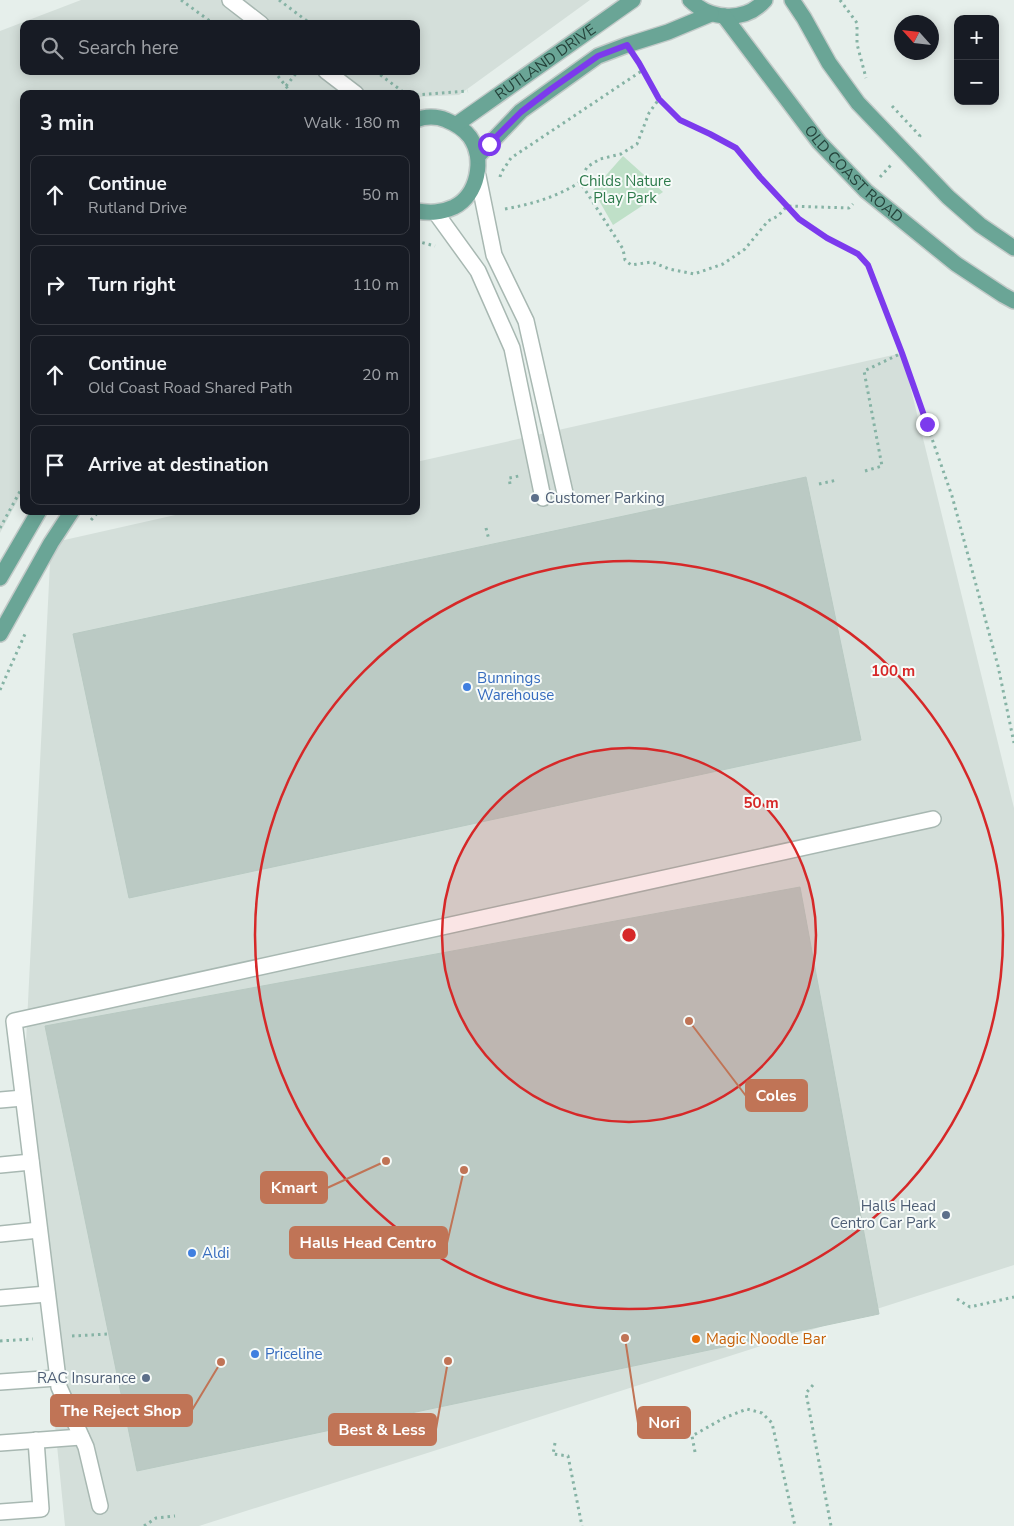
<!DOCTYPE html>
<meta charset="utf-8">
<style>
:root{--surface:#171b24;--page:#242831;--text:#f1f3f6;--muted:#9ea1a6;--line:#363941}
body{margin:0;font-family:"Nunito Sans",sans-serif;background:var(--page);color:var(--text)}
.controls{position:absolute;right:15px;top:15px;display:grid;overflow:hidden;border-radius:10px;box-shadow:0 2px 12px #0003}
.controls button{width:45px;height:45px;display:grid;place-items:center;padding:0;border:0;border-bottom:1px solid var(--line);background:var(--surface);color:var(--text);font:25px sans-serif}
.compass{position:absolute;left:894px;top:15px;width:45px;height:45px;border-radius:50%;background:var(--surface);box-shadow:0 2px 12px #0003;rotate:297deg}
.stop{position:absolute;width:15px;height:15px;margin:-11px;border:4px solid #7c3aed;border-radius:50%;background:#fff}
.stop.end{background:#7c3aed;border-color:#fff;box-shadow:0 1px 5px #0008}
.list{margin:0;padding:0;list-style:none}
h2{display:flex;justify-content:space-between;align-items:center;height:65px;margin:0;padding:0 20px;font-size:21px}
h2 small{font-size:16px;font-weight:400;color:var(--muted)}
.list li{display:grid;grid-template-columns:32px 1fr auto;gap:15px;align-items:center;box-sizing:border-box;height:80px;margin:0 10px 10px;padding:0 10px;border:1px solid var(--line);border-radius:10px}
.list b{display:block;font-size:19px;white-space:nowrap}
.list p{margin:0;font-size:16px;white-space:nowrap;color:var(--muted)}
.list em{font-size:16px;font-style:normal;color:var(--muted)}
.icon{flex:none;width:28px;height:28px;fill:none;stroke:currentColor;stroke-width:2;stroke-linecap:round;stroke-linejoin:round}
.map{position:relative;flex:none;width:1014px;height:1526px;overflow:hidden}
.search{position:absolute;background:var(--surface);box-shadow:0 2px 12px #0003;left:20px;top:20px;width:400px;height:55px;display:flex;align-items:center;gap:12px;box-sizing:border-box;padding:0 18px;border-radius:10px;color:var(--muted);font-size:19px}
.panel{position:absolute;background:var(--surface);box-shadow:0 2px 12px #0003;left:20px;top:90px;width:400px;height:425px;border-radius:10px}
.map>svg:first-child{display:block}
.built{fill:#d4dfda;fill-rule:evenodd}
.green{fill:#bfe0c8}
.building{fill:#bbcac4;stroke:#b8c9c2}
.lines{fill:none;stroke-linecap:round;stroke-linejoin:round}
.minor-casing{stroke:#a8b8b2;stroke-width:18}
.major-casing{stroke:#c2cac8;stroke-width:18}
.path{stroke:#86b3a5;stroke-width:3;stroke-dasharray:2.5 4;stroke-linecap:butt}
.minor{stroke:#fff;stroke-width:15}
.major{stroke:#6aa596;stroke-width:15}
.route{stroke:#7c3aed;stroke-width:6}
.ring{fill:none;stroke:#d62828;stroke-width:2.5}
.service-dot{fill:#5c6f8a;stroke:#f7fbf9;stroke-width:2}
.shop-dot{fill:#3f7fe0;stroke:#f7fbf9;stroke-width:2}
.food-dot{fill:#e8710a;stroke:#f7fbf9;stroke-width:2}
.labels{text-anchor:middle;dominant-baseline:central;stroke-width:4;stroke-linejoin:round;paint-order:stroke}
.street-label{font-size:15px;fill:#24423a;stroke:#f7fbf9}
.park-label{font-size:15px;fill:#2d7a4b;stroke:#f7fbf9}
.service-label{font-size:15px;fill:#4e5e75;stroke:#f7fbf9;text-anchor:end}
.shop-label{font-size:15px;fill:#366cbe;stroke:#f7fbf9;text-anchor:start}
.food-label{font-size:15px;fill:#c56008;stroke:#f7fbf9;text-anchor:start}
.centre{fill:#d62828;stroke:#f7fbf9;stroke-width:2.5}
.ring-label{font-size:15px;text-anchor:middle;font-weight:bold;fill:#d62828;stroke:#f7fbf9;stroke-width:4;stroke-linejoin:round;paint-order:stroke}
.leader{fill:none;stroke:#c07456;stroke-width:2}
.callout-dot{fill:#c07456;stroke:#f7fbf9;stroke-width:2}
.callout{fill:#c07456;stroke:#c07456;stroke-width:2}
.callout-label{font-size:16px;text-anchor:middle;font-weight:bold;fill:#fff}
</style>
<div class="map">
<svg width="1014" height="1526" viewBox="0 0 1014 1526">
<rect width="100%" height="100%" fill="#e6efeb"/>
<g class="built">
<path d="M81,0H590L459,95L416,97V94H24V489L0,533V31ZM24,24H416V71H24Z"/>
<path d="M902,353L1014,808V1265L199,1526H65L23,1102L51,543L193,511H416V462Z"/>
</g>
<path class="green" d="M623,156L663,192L613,225L593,190Z"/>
<g class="building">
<path d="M806,477L861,740L129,898L73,634Z"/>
<path d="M800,887L879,1314L137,1471L45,1026Z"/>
</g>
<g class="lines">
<g class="minor-casing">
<g id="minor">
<path d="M230,0L261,24"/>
<path d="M326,71L356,94"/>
<path d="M478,176L494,255L526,321L565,493"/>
<path d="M436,213L478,271L512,348L543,498"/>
<path d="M0,1100L23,1098"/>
<path d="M0,1165L31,1162"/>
<path d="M0,1234L39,1230"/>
<path d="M0,1298L47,1294"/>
<path d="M0,1382L57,1378"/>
<path d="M0,1443L81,1437"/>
<path d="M100,1506L86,1447L59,1387L14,1021L933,819"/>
<path d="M0,1512L41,1509L36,1440"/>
</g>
</g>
<g class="major-casing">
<g id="major">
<path d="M690,0C710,20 745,23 765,0"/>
<path d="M792,0L804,18L829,63L858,103L948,197L980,225L1014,248"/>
<path id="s1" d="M724,16L819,142L866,191L956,264L1003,295L1014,301"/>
<path d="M416,120C425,116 437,116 446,120C456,124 464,129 470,137C485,159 478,195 454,207C441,213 430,213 416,211"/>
<path id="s2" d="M457,124L633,0"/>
<path d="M478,156L521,111L598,56L627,45L668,32L711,14"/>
<path d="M0,578L39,511"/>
<path d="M0,634L51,543L72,511"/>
</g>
</g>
<g class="path">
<path d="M181,0L214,24"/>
<path d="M279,0L311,24"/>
<path d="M840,0L857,23V44L866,78"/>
<path d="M638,61L659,99L680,120L710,134L736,149L760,177L799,219L827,238L858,254L868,265L902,353L952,496L998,666L1014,743"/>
<path d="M274,71L292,94"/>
<path d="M375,71L406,94"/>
<path d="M286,86L298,71"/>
<path d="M416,95L468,91"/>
<path d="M892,106L920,136L918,138"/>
<path d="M500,177L501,173L511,158L643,70"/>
<path d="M880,177L891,165"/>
<path d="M580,182L587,167L600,159L621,154L637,144L649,113L659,99"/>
<path d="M505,209C532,204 557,197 580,182L623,249L625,260L631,265L652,262L669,269L694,274L723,264L745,249L768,221L778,216L787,206L849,208L853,204"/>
<path d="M416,241L435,246"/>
<path d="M865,471L882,466L864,371L902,353"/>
<path d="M510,484L509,478L519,476"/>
<path d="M819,484L837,480"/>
<path d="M91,520L99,511"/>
<path d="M0,528L24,484"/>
<path d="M486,528L489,540"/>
<path d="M0,690L25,634"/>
<path d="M957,1299L970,1307L1014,1297"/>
<path d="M72,1336L108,1334"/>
<path d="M0,1341L33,1339"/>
<path d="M813,1385L806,1393L831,1526"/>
<path d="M555,1443L553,1454L568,1456L582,1526"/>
<path d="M695,1452L692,1436L724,1418L747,1409L762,1413L772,1423L795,1526"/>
<path d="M144,1526L156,1518L175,1516"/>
</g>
<use href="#minor" class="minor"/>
<use href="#major" class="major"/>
</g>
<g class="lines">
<path class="route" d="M489,144L521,112L551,89L598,56L627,45L639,63L659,99L680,120L710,134L736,148L760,177L799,219L827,238L858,254L868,265L902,353L927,424"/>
</g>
<circle cx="629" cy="935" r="187" fill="#d62828" fill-opacity=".12"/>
<g class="ring">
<circle cx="629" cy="935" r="187"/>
<circle cx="629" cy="935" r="374"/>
</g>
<g class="service-dot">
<circle cx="535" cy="498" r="5"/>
<circle cx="946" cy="1215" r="5"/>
<circle cx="146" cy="1378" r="5"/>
</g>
<g class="shop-dot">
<circle cx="467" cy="687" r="5"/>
<circle cx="192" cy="1253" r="5"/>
<circle cx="255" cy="1354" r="5"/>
</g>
<circle class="food-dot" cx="696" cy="1339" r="5"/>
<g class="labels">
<g class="street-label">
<text stroke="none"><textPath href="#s2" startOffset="108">RUTLAND DRIVE</textPath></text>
<text stroke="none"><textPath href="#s1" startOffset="205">OLD COAST ROAD</textPath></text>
</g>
<g class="park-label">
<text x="625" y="181">Childs Nature<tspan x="625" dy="17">Play Park</tspan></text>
</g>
<g class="service-label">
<text x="545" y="498" text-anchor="start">Customer Parking</text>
<text x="936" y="1206">Halls Head<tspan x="936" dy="17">Centro Car Park</tspan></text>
<text x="136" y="1378">RAC Insurance</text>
</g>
<g class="shop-label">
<text x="477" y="678">Bunnings<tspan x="477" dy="17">Warehouse</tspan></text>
<text x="202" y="1253">Aldi</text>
<text x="265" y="1354">Priceline</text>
</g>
<g class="food-label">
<text x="706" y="1339">Magic Noodle Bar</text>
</g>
</g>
<circle cx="629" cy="935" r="8" class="centre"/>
<g class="ring-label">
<text x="893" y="676">100 m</text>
<text x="761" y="808">50 m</text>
</g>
<path class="leader" d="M689 1021L746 1096M386 1161L327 1188M464 1170L447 1243M221 1362L192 1410M625 1338L638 1423M448 1361L436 1429"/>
<g class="callout-dot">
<circle cx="689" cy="1021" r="5"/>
<circle cx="386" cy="1161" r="5"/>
<circle cx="464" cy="1170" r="5"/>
<circle cx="221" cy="1362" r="5"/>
<circle cx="625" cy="1338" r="5"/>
<circle cx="448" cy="1361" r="5"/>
</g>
<g class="callout">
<rect x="746" y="1080" width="61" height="31" rx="5"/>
<rect x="261" y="1172" width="66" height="31" rx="5"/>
<rect x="290" y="1227" width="157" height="31" rx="5"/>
<rect x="51" y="1395" width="141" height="31" rx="5"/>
<rect x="638" y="1407" width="52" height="31" rx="5"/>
<rect x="329" y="1414" width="107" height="31" rx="5"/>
</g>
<g class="callout-label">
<text x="776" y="1101">Coles</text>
<text x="294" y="1193">Kmart</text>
<text x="368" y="1248">Halls Head Centro</text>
<text x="121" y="1416">The Reject Shop</text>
<text x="664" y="1428">Nori</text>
<text x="382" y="1435">Best &amp; Less</text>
</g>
</svg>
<div class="controls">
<button>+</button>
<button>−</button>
</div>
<svg class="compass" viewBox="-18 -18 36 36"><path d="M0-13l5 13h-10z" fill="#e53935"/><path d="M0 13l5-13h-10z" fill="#9ea1a6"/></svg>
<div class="stop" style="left:489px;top:144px"></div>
<div class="stop end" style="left:927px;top:424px"></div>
<div class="search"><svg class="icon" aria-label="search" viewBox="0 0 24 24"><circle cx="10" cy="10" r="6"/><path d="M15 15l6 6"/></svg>Search here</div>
<section class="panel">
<h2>3 min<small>Walk · 180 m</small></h2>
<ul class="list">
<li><svg class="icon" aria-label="ahead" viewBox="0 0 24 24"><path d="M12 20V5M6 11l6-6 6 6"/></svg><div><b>Continue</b><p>Rutland Drive</p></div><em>50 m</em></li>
<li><svg class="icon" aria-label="right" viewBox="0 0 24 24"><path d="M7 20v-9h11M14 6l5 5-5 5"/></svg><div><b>Turn right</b></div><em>110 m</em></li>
<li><svg class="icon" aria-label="ahead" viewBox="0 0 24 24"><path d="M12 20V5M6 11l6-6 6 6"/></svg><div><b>Continue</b><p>Old Coast Road Shared Path</p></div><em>20 m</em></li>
<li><svg class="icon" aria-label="arrive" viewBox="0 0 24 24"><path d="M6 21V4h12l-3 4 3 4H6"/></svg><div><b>Arrive at destination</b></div></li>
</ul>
</section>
</div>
